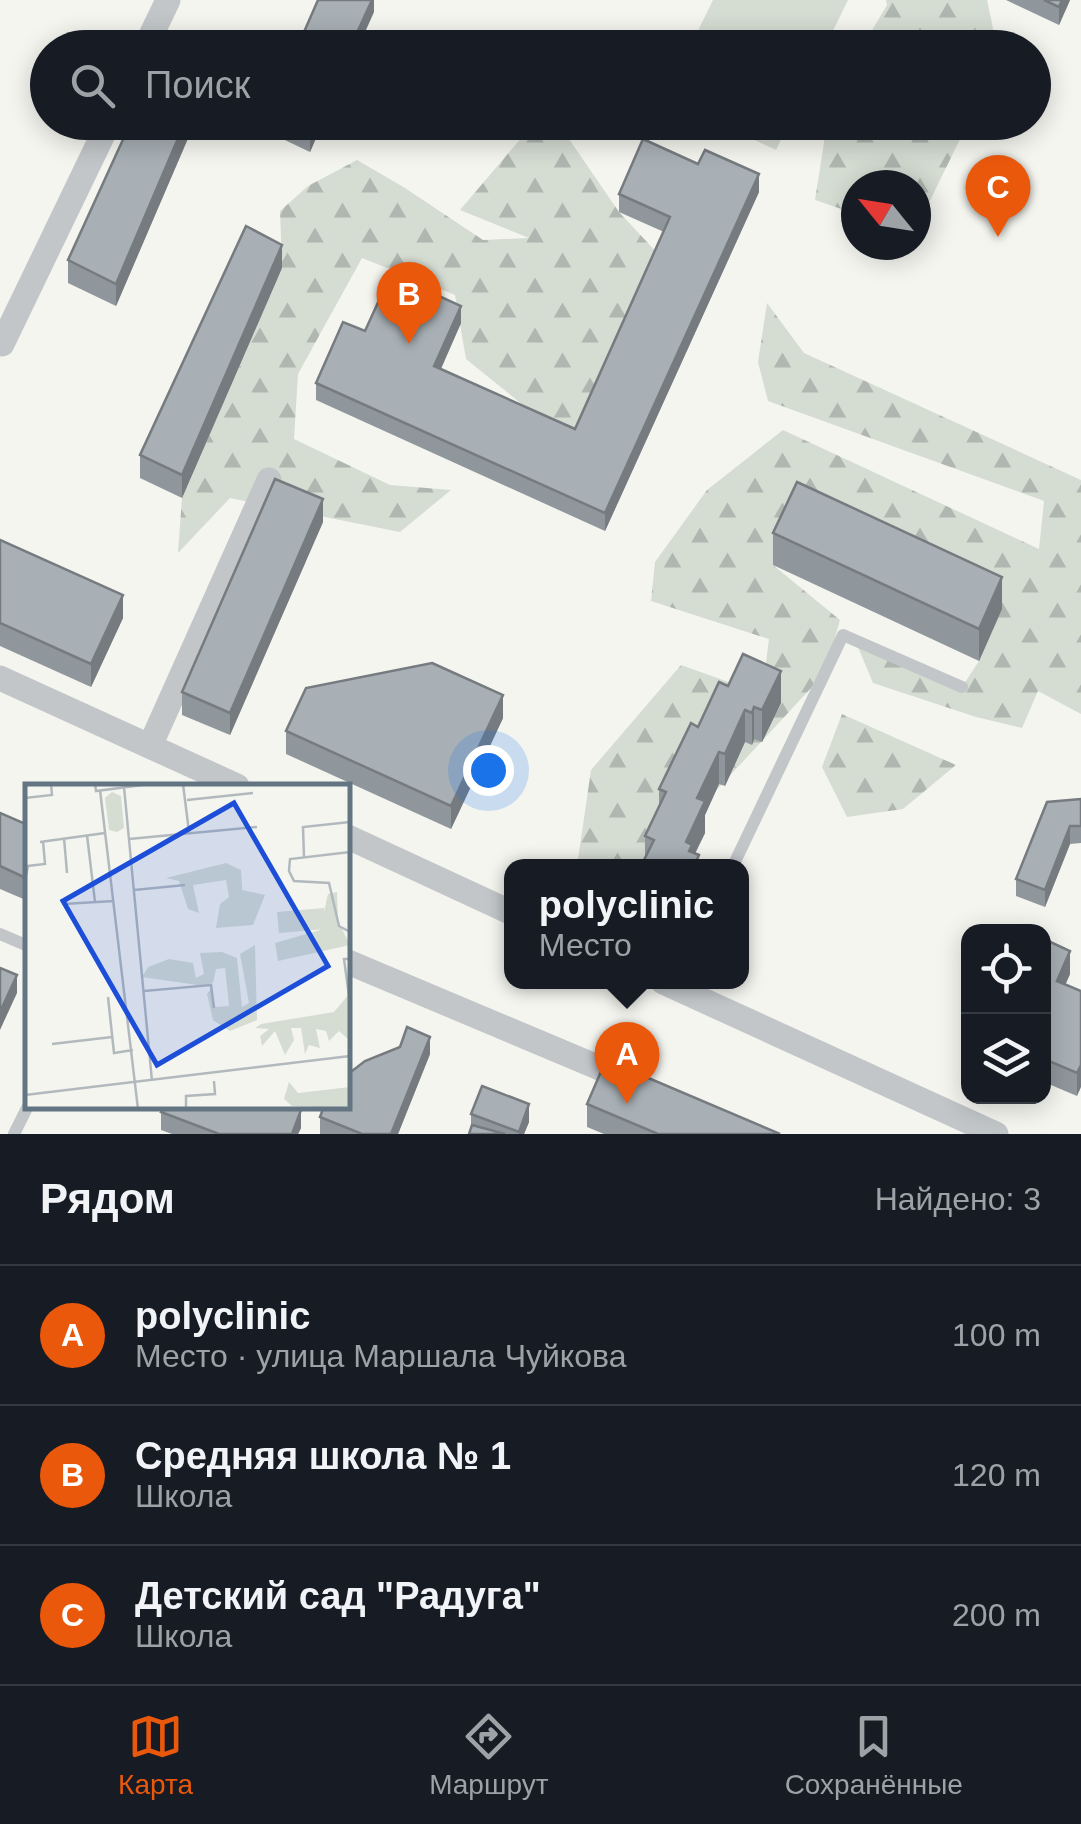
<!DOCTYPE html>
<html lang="ru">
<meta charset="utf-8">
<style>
:root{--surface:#171b24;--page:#20242c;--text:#f1f3f6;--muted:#9ea1a6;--line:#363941;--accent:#ea580c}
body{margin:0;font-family:Arial,sans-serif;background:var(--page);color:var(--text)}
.controls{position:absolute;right:30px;bottom:30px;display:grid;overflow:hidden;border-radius:20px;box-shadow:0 5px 25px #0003}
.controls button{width:90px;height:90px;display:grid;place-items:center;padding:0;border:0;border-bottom:2px solid var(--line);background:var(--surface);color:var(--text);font:50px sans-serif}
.compass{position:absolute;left:841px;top:170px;width:90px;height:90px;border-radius:50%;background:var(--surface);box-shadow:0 5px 25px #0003;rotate:300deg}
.you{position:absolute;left:488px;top:770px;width:35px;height:35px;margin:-25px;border:8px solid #fff;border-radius:50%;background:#1a73e8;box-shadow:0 0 0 15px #1a73e833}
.badge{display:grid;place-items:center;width:65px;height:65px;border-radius:50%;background:var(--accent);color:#fff;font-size:32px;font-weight:700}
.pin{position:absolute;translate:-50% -82px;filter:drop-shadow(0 2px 5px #0008)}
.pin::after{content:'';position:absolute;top:52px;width:35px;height:30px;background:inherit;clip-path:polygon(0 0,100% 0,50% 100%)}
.popup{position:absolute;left:504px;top:859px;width:245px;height:130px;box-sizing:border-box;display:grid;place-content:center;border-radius:20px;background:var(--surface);filter:drop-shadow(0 2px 8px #0005);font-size:32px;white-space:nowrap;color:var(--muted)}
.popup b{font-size:38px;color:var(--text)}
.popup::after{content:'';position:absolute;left:50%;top:100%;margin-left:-20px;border:20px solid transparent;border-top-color:var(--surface)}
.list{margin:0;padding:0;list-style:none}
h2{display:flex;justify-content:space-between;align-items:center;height:130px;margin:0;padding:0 40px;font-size:42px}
h2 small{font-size:32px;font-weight:400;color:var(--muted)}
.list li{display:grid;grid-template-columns:65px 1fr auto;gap:30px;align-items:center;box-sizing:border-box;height:140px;padding:0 40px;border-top:2px solid var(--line)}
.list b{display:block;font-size:38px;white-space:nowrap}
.list p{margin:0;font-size:32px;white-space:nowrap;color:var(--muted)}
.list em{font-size:32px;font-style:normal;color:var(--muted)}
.icon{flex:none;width:55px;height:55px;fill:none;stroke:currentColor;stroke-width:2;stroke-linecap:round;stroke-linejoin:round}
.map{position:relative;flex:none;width:1081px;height:1134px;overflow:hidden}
.search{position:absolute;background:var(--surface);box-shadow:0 5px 25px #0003;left:30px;right:30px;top:30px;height:110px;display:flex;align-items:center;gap:25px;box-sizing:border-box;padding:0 35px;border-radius:55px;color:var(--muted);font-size:38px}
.sheet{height:550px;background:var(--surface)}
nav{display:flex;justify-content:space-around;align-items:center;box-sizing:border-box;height:140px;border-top:2px solid var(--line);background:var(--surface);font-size:28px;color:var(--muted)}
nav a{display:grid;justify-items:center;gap:5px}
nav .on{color:var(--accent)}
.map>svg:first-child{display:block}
.forest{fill:url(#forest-firs)}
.park{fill:#d5dcd2}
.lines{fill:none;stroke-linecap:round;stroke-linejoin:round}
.lane{stroke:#c2c6c9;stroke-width:12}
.street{stroke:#c2c6c9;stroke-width:25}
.wall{fill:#90979c}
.shaded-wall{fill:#767b7f}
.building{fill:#a8b0b5;stroke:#767b7f;stroke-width:2.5}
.inset-road{fill:none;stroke:#b2b9bd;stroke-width:2.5}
.view{fill:#1d4ed8;fill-opacity:0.15;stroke:#1d4ed8;stroke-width:5}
.inset-edge{fill:none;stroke:#637482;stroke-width:5}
</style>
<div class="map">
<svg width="1081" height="1134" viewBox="0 0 1081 1134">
<defs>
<pattern id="forest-firs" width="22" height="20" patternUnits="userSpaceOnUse" patternTransform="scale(2.5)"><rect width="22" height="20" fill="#d5dcd2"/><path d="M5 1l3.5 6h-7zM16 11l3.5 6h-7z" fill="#b0b7b0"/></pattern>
</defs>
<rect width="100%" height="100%" fill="#f5f5f0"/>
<g class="forest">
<path d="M886,0H987L997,47H862L887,5Z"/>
<path d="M534,123H558L619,212L661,257L575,447L466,359L455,295L362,258L298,374L294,439L390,485L451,490L400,532L230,498L178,553L182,498L282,268L280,211L308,186L357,160L405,188L483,240L529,238L460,210Z"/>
<path d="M827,123V122L968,123L916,229V185H856V214L815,200Z"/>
<path d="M767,303L804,353L1081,480V714L1038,691L1022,728L976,717L873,683L855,640L962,687L979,661L1002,609L773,565L840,620L825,673L646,866H577L591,770L681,665L762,694L769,639L651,601L655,562L707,490L783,430L1039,549L1044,501L768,401L758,362Z"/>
<path d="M842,714L956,765L903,809L847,817L822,767Z"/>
</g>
<g class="park">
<path d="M713,0H848L825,47H690Z"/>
<path d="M718,123H789L776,150Z"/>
</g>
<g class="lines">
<g class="lane">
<path d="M733,866L843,635L962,687"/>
<path d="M0,934L28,946"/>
<path d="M14,1134L28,1106"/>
</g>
<g class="street">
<path d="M145,48L168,0"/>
<path d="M2,344L109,122"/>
<path d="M0,678L237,786"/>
<path d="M150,746L269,480"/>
<path d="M348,837L512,913"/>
<path d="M348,962L633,1082"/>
<path d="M663,982L996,1134"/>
</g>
</g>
<g class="wall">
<path d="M1006,0H1070L1059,25Z"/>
<path d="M131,122H195L116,306L68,283V260Z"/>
<path d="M266,122H323L310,152L266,131Z"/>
<path d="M759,192L605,531L316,400V383L365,331L461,323L441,369L575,429L664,232L619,212V194Z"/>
<path d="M282,268L182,498L140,478V455Z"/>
<path d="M323,522L230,735L182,715V692Z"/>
<path d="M773,533L1002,609L979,661L773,565Z"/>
<path d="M0,540L123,618L91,687L0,646Z"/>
<path d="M728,686L781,703L762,742L754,739L752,745L745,742L725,786L719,784L705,815V833L695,854L699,866L645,859V836L659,806V789L698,727Z"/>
<path d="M503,718L451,829L286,754V731Z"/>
<path d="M1081,799V843L1070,844L1045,907L1016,896V879Z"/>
<path d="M0,813L28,825V901L0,889Z"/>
<path d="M1044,939L1070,974L1065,985L1081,991L1077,1096L1044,1082Z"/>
<path d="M430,1054L398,1134H320V1117Z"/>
<path d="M587,1104L780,1134H604L587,1127Z"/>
<path d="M161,1112L301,1128L298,1134H172L161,1130Z"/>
<path d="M471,1114L529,1122L524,1134H469L471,1126Z"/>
</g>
<g class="shaded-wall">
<path d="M372,0H374V12L358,48H350Z"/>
<path d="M1062,0H1070L1059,25V7Z"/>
<path d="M185,122H195L116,306V284Z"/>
<path d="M315,122H323L310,152V134Z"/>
<path d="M759,174V192L605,531V513Z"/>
<path d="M282,245V268L182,498V475Z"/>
<path d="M461,306V323L434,384V366Z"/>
<path d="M323,499V522L230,735V713Z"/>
<path d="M1002,577V609L979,661V629Z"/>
<path d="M123,595V618L91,687V664Z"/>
<path d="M781,671V703L762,742V710Z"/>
<path d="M503,695V718L451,829V806Z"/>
<path d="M754,707V739L752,745V713Z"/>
<path d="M745,710V742L725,786V754Z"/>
<path d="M719,752V784L705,815V833L692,859L686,842L697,798Z"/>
<path d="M1070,826V844L1045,907V890Z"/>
<path d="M1070,951V974L1057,1004V981Z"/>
<path d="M17,975V993L0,1030V1012Z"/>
<path d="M430,1037V1054L398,1134H391Z"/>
<path d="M1081,1065V1087L1077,1096V1073Z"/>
<path d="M529,1104V1122L524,1134H519Z"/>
<path d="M301,1110V1128L298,1134H292Z"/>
</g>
<g class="building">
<path d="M318,0H372L350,48H297Z"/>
<path d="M1044,0H1062L1059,7Z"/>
<path d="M168,41L180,48H165Z"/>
<path d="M131,122H185L116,284L68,260Z"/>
<path d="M286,122H315L310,134Z"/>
<path d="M643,139L698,164L705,150L759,174L605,513L316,383L343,322L365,331L391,274L461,306L434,366L575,429L670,217L619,194Z"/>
<path d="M246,226L282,245L182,475L140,455Z"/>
<path d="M275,479L323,499L230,713L182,692Z"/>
<path d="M797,482L1002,577L979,629L773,533Z"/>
<path d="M0,540L123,595L91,664L0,623Z"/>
<path d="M743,654L781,671L762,710L754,707L752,713L745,710L725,754L719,752L697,798L705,801L686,842L692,845L689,851L699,855L694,866H641L654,840L645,836L666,792L659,789L691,723L698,727L719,682L728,686Z"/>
<path d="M432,663L503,695L451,806L286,731L306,688Z"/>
<path d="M1081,799V826H1070L1045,890L1016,879L1047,802Z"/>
<path d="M0,813L28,825V879L0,866Z"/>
<path d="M1044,939L1070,951L1057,981L1081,991V1065L1077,1073L1044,1059Z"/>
<path d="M0,968L17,975L0,1012Z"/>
<path d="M407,1027L430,1037L391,1134H362L320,1117L324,1106H348V1074L365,1061L400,1047Z"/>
<path d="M606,1060L780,1134H658L587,1104Z"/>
<path d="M482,1086L529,1104L519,1132L471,1114Z"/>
<path d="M164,1106H292L301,1110L292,1134H219L161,1112Z"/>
<path d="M472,1125L505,1134H469Z"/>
</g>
<g transform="translate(25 784)">
<rect width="325" height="325" fill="#f5f5f0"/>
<path d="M87,8L96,12L99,44L92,48L84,46L80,14Z" fill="#d5dcd2"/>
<path d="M201,79L216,86L218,117L217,106L240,111L228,141L191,144L195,120L204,113L201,96L168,101L174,129L163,125L154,97L141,94ZM312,108L313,137L325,161L253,177L250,159L295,146L303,110ZM230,161L232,236L205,247L188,236L182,210L187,203L189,223L204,222L200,184L191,185L188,199L179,202L117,193L123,183L144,175L168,179L171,194L179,190L175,169L197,168L212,174L217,223L224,219L215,170ZM325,209L324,256L314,247L304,257L301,247L291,245L295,264L284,261L280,270L276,244H266L269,256L260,271L250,247L237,262L235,252L244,245L230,244L236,240L309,228ZM264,298L273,309L325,303V318L320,325L267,322L259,315Z" fill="#d5dcd2"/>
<path d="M299,124L300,145L254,149L252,128Z" fill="#d5dcd2"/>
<path class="inset-road" d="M70,0L71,7L125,0M158,0L164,48M99,3L127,297M75,6L113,325M0,14L27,11L26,0M162,16L228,9M62,51L70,118M39,54L42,89M104,55L232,43M15,58L80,49M325,68L265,75L264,87L269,97L304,99L314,142L325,148M279,73L278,43L325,38M0,96L3,82L20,80L18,57M109,106L160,101M38,120L89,117M325,175H319L325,219M119,207L186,201L189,224M83,213L89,269L108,266M27,260L87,253M0,311L325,272M161,325V312L190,310L189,297"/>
<path class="view" d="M209,19L303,182L132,281L38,117Z"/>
<rect width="325" height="325" class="inset-edge"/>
</g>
</svg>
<div class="controls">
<button><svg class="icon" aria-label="locate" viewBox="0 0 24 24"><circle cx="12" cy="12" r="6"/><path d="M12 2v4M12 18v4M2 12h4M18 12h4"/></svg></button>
<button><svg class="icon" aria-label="layers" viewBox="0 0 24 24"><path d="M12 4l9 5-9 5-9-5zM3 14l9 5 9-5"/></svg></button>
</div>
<svg class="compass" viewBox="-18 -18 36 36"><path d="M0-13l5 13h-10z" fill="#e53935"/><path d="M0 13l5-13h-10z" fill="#9ea1a6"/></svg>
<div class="you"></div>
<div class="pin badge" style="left:627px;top:1104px">A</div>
<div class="popup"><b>polyclinic</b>Место</div>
<div class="pin badge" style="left:409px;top:344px">B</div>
<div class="pin badge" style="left:998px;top:237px">C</div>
<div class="search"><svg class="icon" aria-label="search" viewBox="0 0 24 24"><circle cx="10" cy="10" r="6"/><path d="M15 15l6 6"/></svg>Поиск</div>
</div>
<section class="sheet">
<h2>Рядом<small>Найдено: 3</small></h2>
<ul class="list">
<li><span class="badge">A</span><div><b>polyclinic</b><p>Место · улица Маршала Чуйкова</p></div><em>100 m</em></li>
<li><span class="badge">B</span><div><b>Средняя школа № 1</b><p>Школа</p></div><em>120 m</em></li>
<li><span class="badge">C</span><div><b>Детский сад &quot;Радуга&quot;</b><p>Школа</p></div><em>200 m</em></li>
</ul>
</section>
<nav>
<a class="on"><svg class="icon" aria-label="map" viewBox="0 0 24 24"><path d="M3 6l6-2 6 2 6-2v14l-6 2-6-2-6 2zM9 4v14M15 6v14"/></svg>Карта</a>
<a><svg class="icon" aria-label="directions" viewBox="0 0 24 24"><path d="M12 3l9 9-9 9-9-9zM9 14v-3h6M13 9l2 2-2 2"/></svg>Маршрут</a>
<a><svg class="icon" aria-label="saved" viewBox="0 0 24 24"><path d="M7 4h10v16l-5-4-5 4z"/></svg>Сохранённые</a>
</nav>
